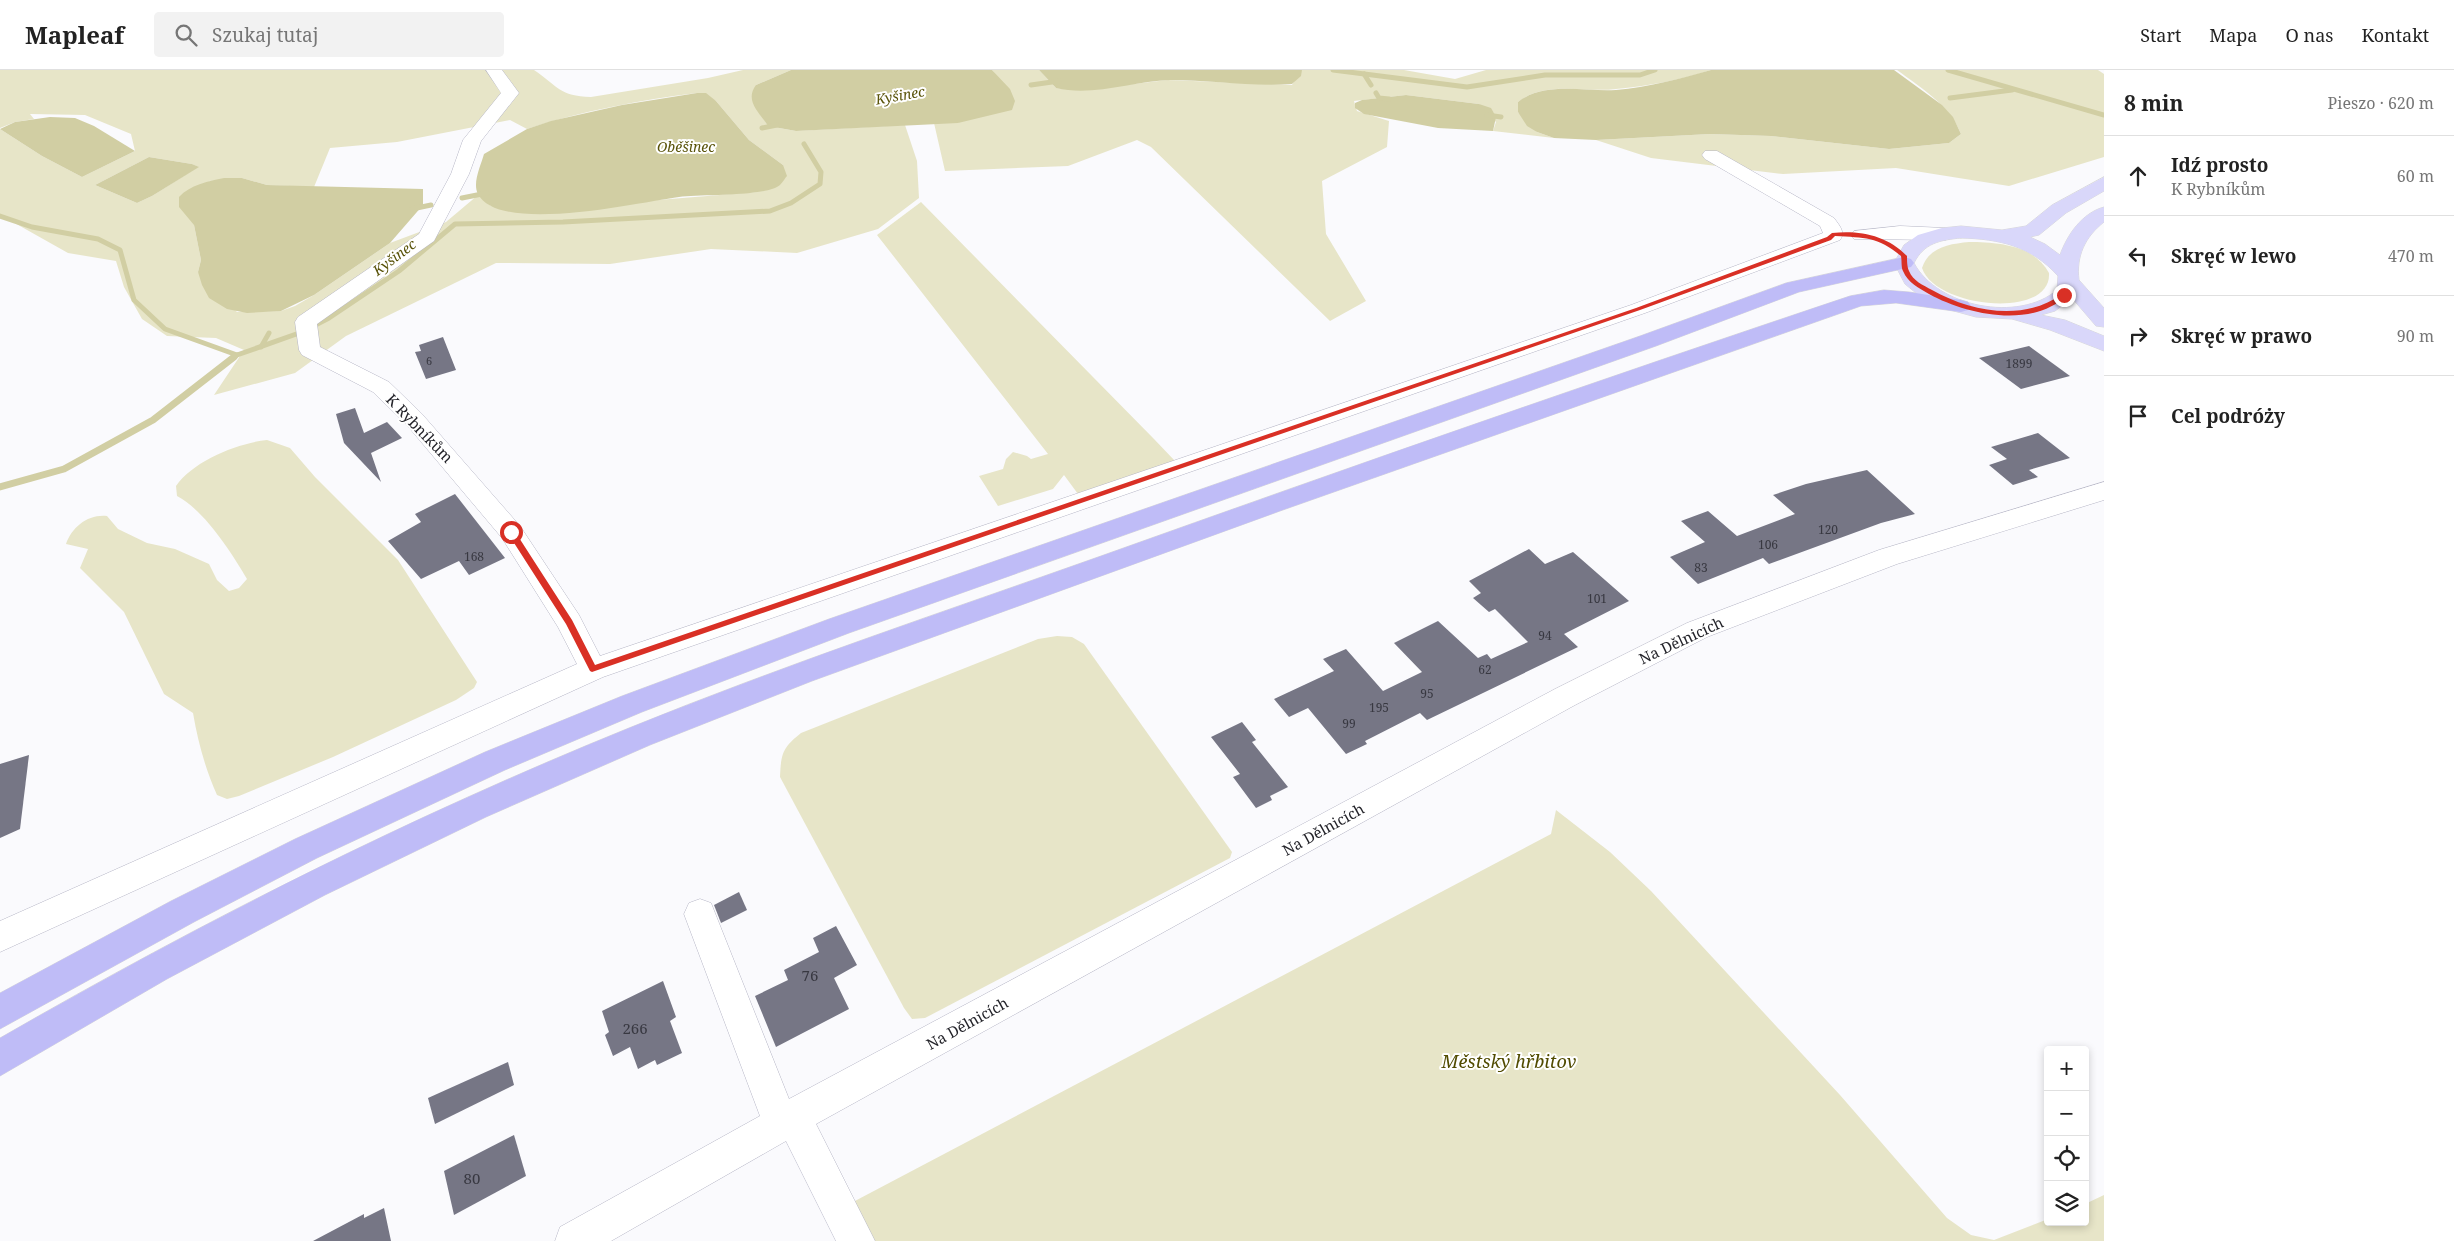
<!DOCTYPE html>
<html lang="pl">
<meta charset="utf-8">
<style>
:root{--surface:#fff;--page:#f2f2f2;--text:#222;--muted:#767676;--line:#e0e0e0}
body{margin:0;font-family:"Noto Serif",serif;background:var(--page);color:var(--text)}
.controls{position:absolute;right:15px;bottom:15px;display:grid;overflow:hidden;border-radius:5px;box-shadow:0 2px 8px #0003}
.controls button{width:45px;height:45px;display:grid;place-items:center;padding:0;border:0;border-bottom:1px solid var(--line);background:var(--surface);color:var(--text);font:25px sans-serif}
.stop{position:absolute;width:15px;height:15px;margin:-11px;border:4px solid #d93025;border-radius:50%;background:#fff}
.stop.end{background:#d93025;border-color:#fff;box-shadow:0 1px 5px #0008}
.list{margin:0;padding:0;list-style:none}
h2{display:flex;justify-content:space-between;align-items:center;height:65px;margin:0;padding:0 20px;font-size:21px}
h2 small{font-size:16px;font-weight:400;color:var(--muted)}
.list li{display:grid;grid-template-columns:32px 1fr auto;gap:15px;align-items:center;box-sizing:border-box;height:80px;padding:0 20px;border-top:1px solid var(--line)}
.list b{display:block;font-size:19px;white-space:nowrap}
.list p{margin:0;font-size:16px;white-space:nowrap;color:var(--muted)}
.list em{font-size:16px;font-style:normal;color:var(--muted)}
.icon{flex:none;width:28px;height:28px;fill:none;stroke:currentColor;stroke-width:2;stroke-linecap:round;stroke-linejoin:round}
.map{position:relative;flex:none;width:2104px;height:1171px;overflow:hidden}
header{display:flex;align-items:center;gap:30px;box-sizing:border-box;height:70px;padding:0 25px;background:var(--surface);border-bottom:1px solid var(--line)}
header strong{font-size:24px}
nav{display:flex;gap:28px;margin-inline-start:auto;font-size:18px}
.search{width:350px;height:45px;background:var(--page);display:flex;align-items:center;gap:12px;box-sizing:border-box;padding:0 18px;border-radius:5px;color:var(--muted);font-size:19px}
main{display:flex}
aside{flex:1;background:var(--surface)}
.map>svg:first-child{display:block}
.green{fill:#e7e5c8;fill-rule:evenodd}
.water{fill:#d1cea3}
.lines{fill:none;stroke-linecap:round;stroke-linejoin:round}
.stream-far1{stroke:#d1cea3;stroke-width:5}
.stream{stroke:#d1cea3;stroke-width:7}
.building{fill:#767685}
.street-casing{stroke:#b6b6c6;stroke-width:1}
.primary-casing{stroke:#d8d8d9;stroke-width:1}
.highway-casing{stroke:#d8d8d9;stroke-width:1}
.street{fill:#fff;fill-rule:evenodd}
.primary{fill:#d9d7fa;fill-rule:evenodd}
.highway{fill:#bfbcf7;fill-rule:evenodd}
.route{fill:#d93025}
.labels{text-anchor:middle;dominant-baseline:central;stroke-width:4;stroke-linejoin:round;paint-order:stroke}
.far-number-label{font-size:11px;fill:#383841}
.number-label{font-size:12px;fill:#383841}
.far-water-label{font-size:14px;font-style:italic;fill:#595309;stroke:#fff}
.street-label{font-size:15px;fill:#24242a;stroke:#fff}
.near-number-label{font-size:15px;fill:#383841}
.near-park-label{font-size:18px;font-style:italic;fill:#514b00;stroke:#fff}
</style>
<header>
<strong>Mapleaf</strong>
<div class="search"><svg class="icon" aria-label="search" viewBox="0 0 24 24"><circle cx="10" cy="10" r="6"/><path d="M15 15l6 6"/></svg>Szukaj tutaj</div>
<nav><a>Start</a><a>Mapa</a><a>O nas</a><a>Kontakt</a></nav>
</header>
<main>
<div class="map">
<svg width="2104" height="1171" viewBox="0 0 2104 1171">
<rect width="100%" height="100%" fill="#fafafd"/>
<g class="green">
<path d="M0,0H534C559,17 559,26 591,27L708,8L743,0H791L756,15L763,48L768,56L796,61L905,55L917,91L919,128L878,159L797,183L711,179L610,194L496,193L346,266L295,303L214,325L244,280L216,268L167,266L142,249L124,217L116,191L68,183L4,147H0V59L42,86L82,107L135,81L131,64L85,45L30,44L34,49L15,52L0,58ZM697,23L716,31L749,70L783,95L757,122L645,131L491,136L478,125L446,152L390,173L314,225L295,236L281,241L237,242L198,202L201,190L194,155L209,111L242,108L267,115L314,117L330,78L397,72L510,50L527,59C582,41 640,30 697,23ZM149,87L192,94L198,97L152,126L137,133L95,115Z"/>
<path d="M992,0H1039L1056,18L1080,20L1168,10L1292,15L1302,0H1404L1455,9L1486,0H1711C1681,10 1648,16 1616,19C1584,23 1546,10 1518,32V42L1537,62L1554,68L1493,61L1496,52L1479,34L1406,25L1354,31L1357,41L1389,51L1387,77L1322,111L1326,164L1366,231L1330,251L1151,77L1137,70L1068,96L945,101L934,53H958L1000,10Z"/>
<path d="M1897,0H2098L2104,4V87L2009,116L1896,98L1783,104L1651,88L1596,70L1710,64L1771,66L1889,79L1949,73L1961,64C1950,35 1921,18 1897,0Z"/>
<path d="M921,132L1154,369L1175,391L1078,424L1064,405L1053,419L998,436L979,406L1003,399L1006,389L1013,382L1027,386L1031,389L1048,384L877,165Z"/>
<path d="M1969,172C1997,172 2034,175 2049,203C2052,250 1935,238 1922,198C1929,177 1949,174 1969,172Z"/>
<path d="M267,370L290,378L315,407L398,490L477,612L474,618L456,630L333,687L239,726L227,729L217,725C205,698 198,672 193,643L164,624L124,542L80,498L88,479L66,474C72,457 88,444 107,446L118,459L147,473L175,479L209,494L217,510L229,521L239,518L247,509C232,483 204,440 177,426L176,416C193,391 238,373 267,370Z"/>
<path d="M1057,566L1072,567L1084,574L1232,782L1230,788L925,948L912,949L904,938L780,707C781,684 782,678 801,663L1038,569Z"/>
<path d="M1556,740L1610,782L1651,821L1840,1025L1947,1148L1971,1165L1994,1170L2048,1149V1152H2085V1134L2104,1125V1171H873L853,1132L1551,764Z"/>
</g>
<g class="water">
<path d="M791,0H992L1010,19L1015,31L1012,40L958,53L796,61L768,56C760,43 744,31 756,15Z"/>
<path d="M1039,0H1302L1301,6L1292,14C1251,17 1211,10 1170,10C1133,11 1093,27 1056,18Z"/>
<path d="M1711,0H1894L1942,35L1953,47L1961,64L1949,73L1889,79L1771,66L1710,64L1596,70L1554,68L1537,62L1527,56L1518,42V32C1545,11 1584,22 1616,20C1648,17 1680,9 1711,0Z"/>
<path d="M697,23H706L716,31L749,70L783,95L787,106C785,108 783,112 780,115C766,127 700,124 679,127C640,132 499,165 478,124C472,113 481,95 484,84L527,59L551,51L622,35Z"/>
<path d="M1406,25L1479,34L1491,38L1496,47L1493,61L1438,58L1364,44L1355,38V33L1362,30Z"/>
<path d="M50,47L75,48L94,56L135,81L82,107L42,86L0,59L15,52Z"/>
<path d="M149,87L192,94L199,97L152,126L137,133L95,115Z"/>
<path d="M224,108H242L267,115L423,119V135L390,173L314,225L281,241L247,243L227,239L209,228L202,215L198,202L201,190L194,155L179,137V127C190,115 208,111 224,108Z"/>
</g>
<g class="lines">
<g class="stream-far1">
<path d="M1333,0L1467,17L1545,5H1640L1655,0"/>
<path d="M1948,0L2104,45"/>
<path d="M1364,4L1371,15"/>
<path d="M1031,15L1059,11"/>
<path d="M1376,23L1379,28L1389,29"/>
<path d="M1950,28L2012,20"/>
<path d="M1487,45L1501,47"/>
<path d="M762,58L777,55"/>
<path d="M462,128L487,123"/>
<path d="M412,139L431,135"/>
<path d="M0,146L32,157L98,169L120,180L134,230L165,259L237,285L302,262L329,248L399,201L455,154L563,152L770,141L791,133L820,114L821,102L804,74"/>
<path d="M261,277L269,263"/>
<path d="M233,288L237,285"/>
</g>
<path class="stream" d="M0,417L64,399L153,350L234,287"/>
</g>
<g class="building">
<path d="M443,267L456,300L426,309L415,282L421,281L419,275Z"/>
<path d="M2029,276L2070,306L2021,319L1979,288Z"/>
<path d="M355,338L364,363L387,352L402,368L371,383L381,412L344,373L336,344Z"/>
<path d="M2038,363L2070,388L2029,400L2038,407L2013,415L1989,395L2007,389L1991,377Z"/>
<path d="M1867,400L1915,444L1881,453L1769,494L1763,488L1698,514L1670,487L1705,472L1681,451L1708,441L1737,466L1795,444L1773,425L1806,414Z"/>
<path d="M455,424L505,488L469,505L459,491L421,509L388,471L421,452L415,444Z"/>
<path d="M1529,479L1545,494L1573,482L1629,531L1564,564L1578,577L1427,650L1420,643L1365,671L1367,674L1346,684L1308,638L1289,647L1274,629L1334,601L1323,589L1346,579L1383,621L1422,602L1394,573L1438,551L1478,588L1487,584L1491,589L1528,572L1495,539L1489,542L1473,528L1481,523L1469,511Z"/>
<path d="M1242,652L1256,670L1252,672L1288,717L1270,726L1272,730L1256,738L1233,707L1240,704L1211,667Z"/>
<path d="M29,685L20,759L0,768V694Z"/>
<path d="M739,822L747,840L721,853L714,835Z"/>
<path d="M836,856L857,895L834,908L849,939L776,977L755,926L788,910L784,900L819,882L813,868Z"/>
<path d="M663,911L676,947L670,951L682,983L657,995L655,990L638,999L630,977L613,986L605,965L609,962L602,941Z"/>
<path d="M508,992L514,1015L435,1054L428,1028Z"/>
<path d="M514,1065L526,1106L454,1145L444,1101Z"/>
<path d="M384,1138L391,1171H313L364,1144V1148Z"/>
</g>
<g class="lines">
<g class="street-casing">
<g id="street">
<path d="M486,0H502L519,23L481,71L469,104L434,171L317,254L320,277L389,312L422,344L520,456L579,545L600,586L1631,235L1823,163L1820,156L1705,89L1702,85L1705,81H1717L1834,148C1839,155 1846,162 1840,170L1645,243L603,607L0,882V851L577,594L558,557L502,468L406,354L373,322L302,285L299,280L295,252L298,247L419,164L451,104L463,70L501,23Z"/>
<path d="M1900,156L1945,158L1952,160L1955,164L1952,168L1945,170L1854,169L1851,165L1854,161Z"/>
<path d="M2104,412V430L1897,494L1707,567L1575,635L816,1054L875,1171H836L786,1071L611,1171H555L560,1157L760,1046L684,844L689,833L700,829L711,833L789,1029L1555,619L1687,553L1879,480Z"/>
</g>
</g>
<g class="primary-casing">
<path id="primary" d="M2104,107V121L2066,143L2039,165L2030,167L2045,174L2060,185C2067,165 2082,143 2104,137V152C2085,167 2076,186 2079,210L2104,238V257L2096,256L2072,228L2055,241L2041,245L2065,250L2104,266V281L2050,260L2012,249L1976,247L1943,238L1921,227L1905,214L1894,193L1904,175L1918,165L1942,158L1961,156L2002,160L2026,156L2052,135ZM1961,168C2000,169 2031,176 2058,206L2057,220C2019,253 1937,237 1914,193C1924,173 1940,170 1961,168Z"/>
</g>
<g class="highway-casing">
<g id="highway">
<path d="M1904,187L1911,189L1914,193L1911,197L1799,222L1656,276L849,563L642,642L505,700L317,788L194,852L0,959V923L171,831L295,769L485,682L622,626L829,549L1640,266L1786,213Z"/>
<path d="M1884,220L1909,222L1961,230L1968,232L1971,236L1968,240L1961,242L1896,233L1861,236L1280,441L812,611L650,675L486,747L325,825L167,909L0,1006V968C203,851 412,746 629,658C784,595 943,542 1101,486C1350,397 1599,310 1850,226Z"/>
</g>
</g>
<use href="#street" class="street"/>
<use href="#primary" class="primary"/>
<use href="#highway" class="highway"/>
</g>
<path class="route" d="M1832,163C1859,160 1887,165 1907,186C1907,190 1907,197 1909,201C1913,211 1923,215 1932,220C1971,242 2024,252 2062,224L2067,225C2033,259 1967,245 1929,224C1919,218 1908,213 1903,201C1901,197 1902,191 1901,186C1877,166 1865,168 1835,166L1831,170L1640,240L592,602L590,601L566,554L507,462L514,460L572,550L595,595L1636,238L1827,167Z"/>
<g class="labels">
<g class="far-number-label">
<text x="429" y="290">6</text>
</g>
<g class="number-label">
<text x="2019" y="293">1899</text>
<text x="1828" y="459">120</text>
<text x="1768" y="474">106</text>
<text x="474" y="486">168</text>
<text x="1701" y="497">83</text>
<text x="1597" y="528">101</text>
<text x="1545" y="565">94</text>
<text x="1485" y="599">62</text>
<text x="1427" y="623">95</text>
<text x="1379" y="637">195</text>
<text x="1349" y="653">99</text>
</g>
<g class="far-water-label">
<text transform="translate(900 25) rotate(-10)">Kyšinec</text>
<text x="686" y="76">Oběšinec</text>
<text transform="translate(394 187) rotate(-37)">Kyšinec</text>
</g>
<g class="street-label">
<text transform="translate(420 358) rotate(46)">K Rybníkům</text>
<text transform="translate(1681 570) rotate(-25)">Na Dělnicích</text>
<text transform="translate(1323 759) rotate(-29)">Na Dělnicích</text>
<text transform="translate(967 953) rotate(-29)">Na Dělnicích</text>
</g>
<g class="near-number-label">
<text x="810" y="905">76</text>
<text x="635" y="958">266</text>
<text x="472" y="1108">80</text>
</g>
<g class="near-park-label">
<text x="1509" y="991">Městský hřbitov</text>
</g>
</g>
</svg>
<div class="controls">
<button>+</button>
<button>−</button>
<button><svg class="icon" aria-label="locate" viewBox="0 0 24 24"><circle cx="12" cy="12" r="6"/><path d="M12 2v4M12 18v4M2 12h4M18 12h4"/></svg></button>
<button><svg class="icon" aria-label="layers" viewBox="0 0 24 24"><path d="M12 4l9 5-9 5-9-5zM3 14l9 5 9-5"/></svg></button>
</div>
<div class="stop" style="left:511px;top:462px"></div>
<div class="stop end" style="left:2064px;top:225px"></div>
</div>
<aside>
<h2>8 min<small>Pieszo · 620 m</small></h2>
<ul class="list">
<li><svg class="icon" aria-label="ahead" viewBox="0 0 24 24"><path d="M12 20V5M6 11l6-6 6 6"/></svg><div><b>Idź prosto</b><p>K Rybníkům</p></div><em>60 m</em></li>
<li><svg class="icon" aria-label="left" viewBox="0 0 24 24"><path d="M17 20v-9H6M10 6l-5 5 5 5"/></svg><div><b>Skręć w lewo</b></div><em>470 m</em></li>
<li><svg class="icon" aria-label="right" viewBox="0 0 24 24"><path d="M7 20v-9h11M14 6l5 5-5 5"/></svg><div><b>Skręć w prawo</b></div><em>90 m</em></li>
<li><svg class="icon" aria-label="arrive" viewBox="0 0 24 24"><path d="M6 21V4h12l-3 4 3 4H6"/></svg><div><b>Cel podróży</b></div></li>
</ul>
</aside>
</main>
